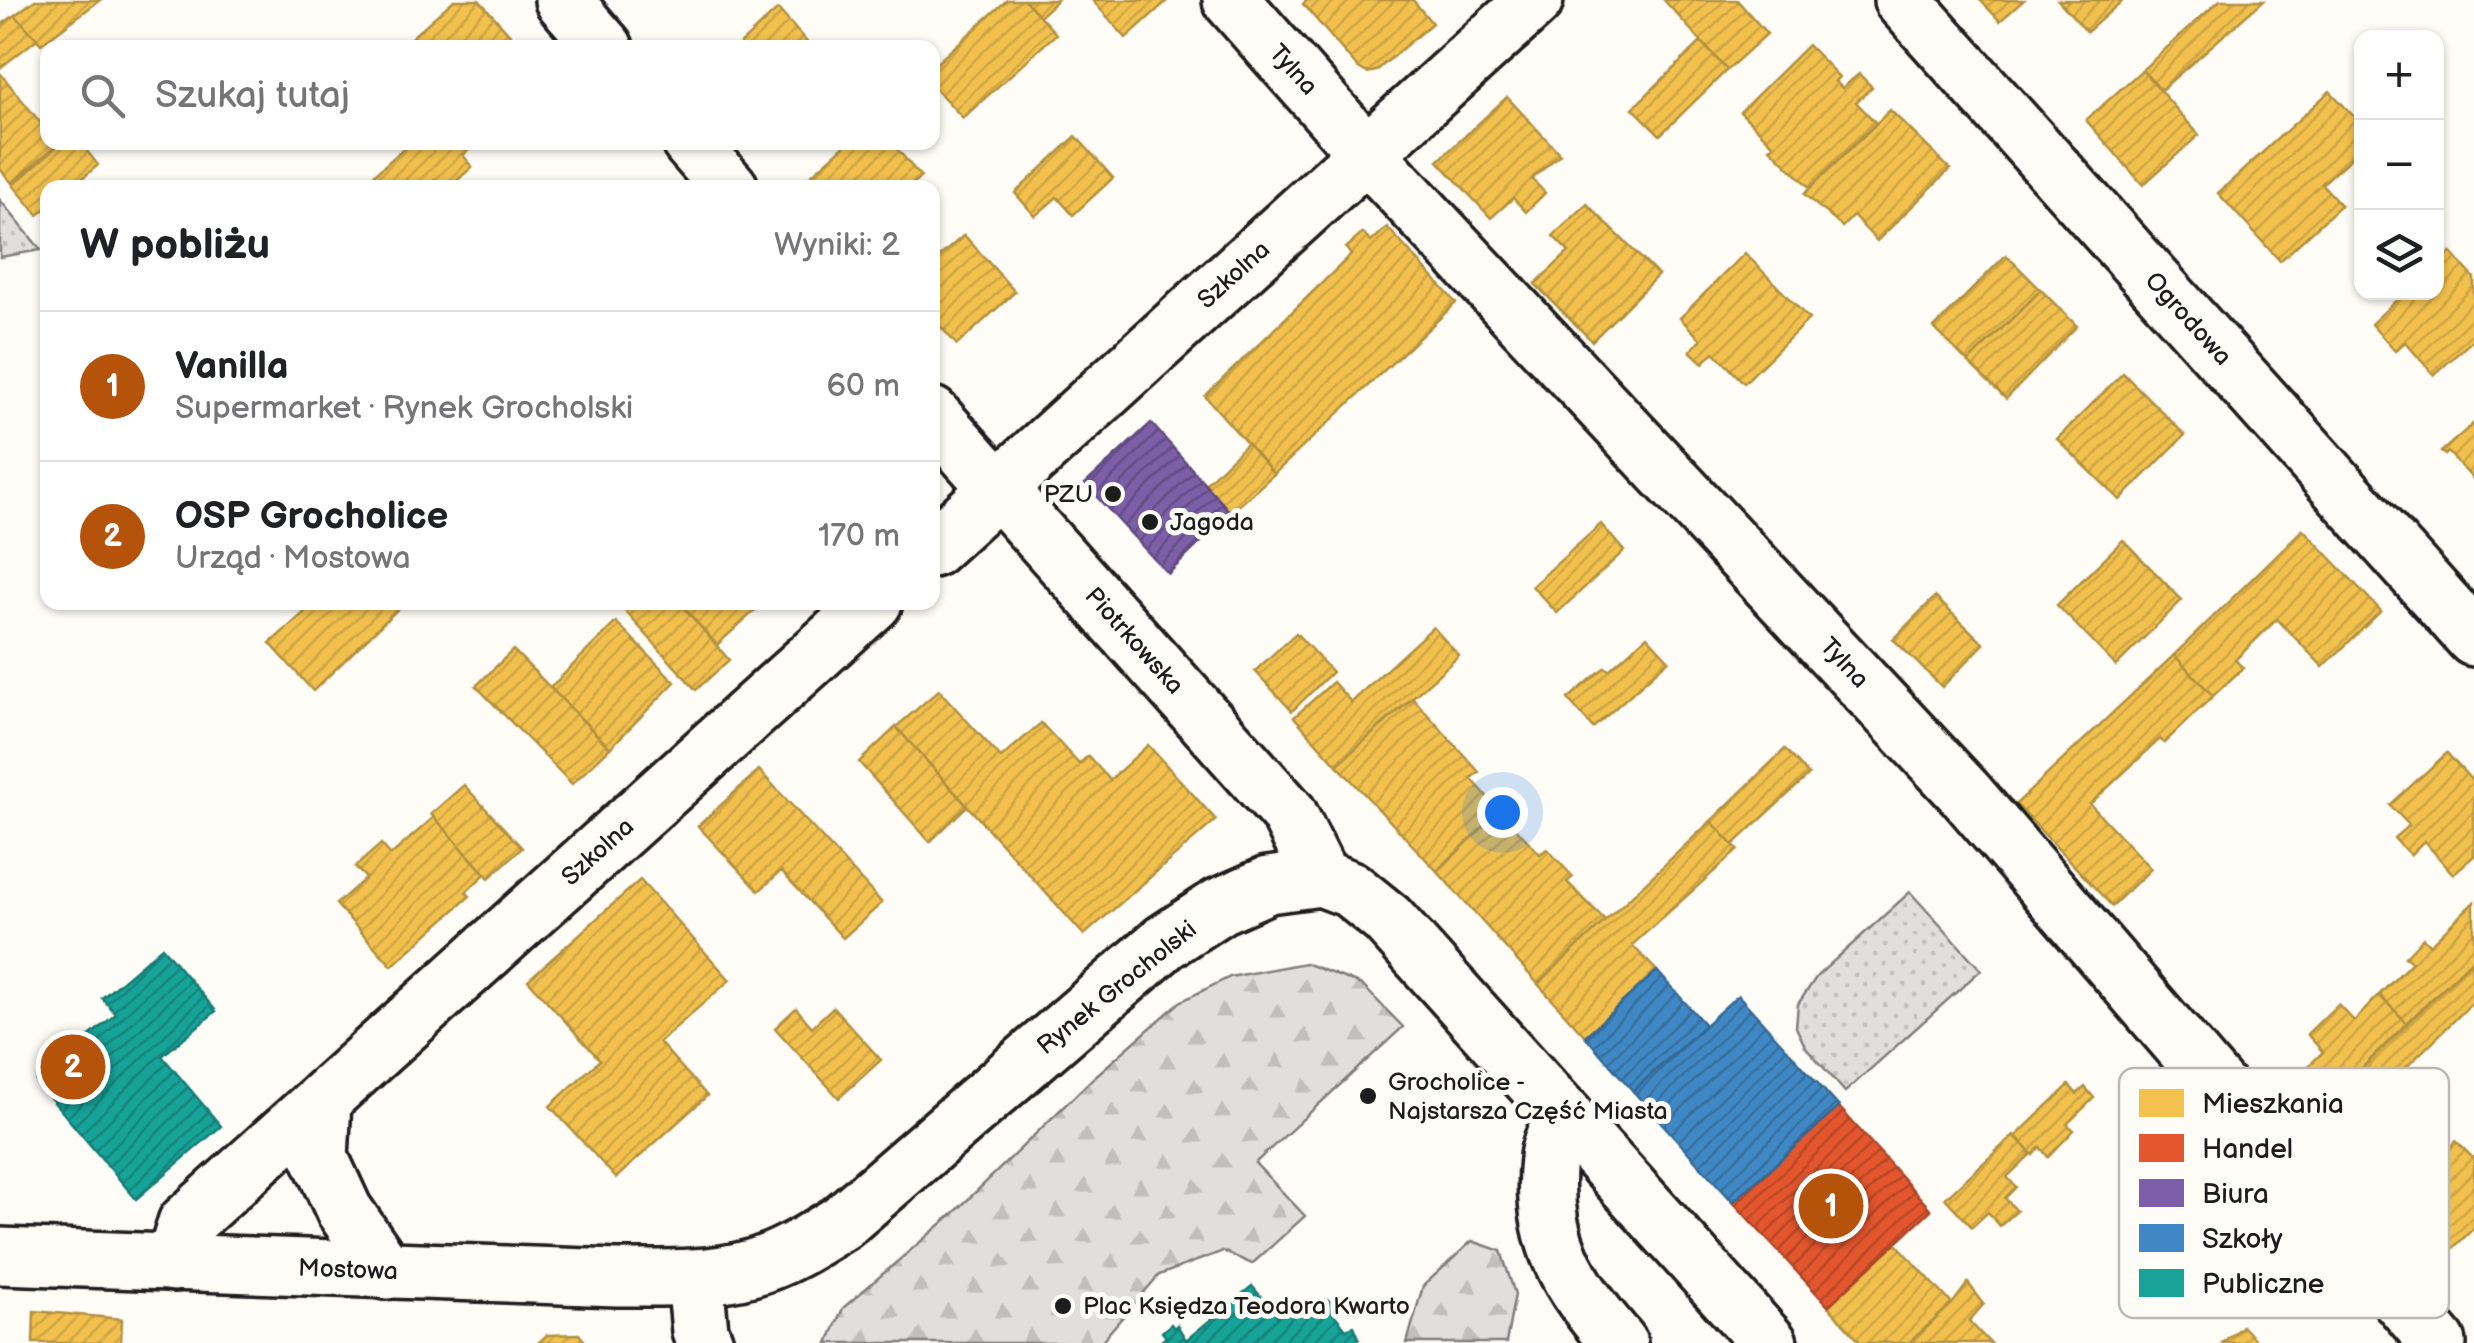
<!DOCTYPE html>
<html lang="pl">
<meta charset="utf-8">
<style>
:root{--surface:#fff;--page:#f6f6f6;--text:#202124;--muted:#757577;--line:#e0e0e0;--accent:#b45309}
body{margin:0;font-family:"Balsamiq Sans",sans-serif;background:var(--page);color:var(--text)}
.controls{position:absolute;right:30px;top:30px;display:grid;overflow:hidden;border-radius:20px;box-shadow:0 2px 8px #0004}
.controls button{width:90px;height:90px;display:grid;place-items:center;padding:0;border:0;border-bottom:2px solid var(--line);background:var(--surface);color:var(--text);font:50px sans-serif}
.you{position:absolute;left:1502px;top:812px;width:35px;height:35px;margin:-25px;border:8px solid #fff;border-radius:50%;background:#1a73e8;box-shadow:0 0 0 15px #1a73e833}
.badge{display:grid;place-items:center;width:65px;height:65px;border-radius:50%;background:var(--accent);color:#fff;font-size:32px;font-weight:700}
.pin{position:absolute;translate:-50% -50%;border:5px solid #fff;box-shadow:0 2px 10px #0006}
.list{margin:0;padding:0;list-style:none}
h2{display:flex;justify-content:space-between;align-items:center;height:130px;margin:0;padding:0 40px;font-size:42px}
h2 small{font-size:32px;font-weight:400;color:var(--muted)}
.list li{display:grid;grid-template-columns:65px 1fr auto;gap:30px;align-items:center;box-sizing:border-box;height:150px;padding:0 40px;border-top:2px solid var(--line)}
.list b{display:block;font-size:38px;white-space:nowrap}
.list p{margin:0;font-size:32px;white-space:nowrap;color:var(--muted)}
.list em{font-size:32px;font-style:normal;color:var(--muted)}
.icon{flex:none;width:55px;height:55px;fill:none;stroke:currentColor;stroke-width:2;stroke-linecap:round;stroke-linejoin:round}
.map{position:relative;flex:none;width:2474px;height:1343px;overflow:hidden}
.search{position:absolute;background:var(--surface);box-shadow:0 2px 8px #0004;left:40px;top:40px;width:900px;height:110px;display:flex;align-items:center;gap:25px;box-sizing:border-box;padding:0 35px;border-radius:20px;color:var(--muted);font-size:38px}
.panel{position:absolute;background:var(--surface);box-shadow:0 2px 8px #0004;left:40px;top:180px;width:900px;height:430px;border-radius:20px}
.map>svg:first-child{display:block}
.grass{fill:url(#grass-dots);stroke:#7e7e7c;stroke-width:2.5}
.forest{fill:url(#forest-firs);stroke:#7e7e7c;stroke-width:2.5}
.homes{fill:url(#homes-hatch);stroke:#b2903f;stroke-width:2.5}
.shops{fill:url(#shops-hatch);stroke:#a84529;stroke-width:2.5}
.offices{fill:url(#offices-hatch);stroke:#5e4a7d;stroke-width:2.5}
.schools{fill:url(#schools-hatch);stroke:#346892;stroke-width:2.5}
.public{fill:url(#public-hatch);stroke:#187a73;stroke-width:2.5}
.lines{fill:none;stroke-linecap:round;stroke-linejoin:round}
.minor-casing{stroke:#1c1c1c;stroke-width:62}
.minor{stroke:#fdfcf7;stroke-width:55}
.poi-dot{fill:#1c1c1c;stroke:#fdfcf7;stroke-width:4}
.labels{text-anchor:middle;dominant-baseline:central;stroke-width:10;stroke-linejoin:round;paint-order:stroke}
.street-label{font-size:25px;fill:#1c1c1c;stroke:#fdfcf7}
.poi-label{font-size:25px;fill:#1c1c1c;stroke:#fdfcf7;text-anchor:start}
.key{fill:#fdfcf7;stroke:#bab9b5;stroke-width:2.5}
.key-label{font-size:28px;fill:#1c1c1c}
</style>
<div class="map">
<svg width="2474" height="1343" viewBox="0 0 2474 1343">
<defs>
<pattern id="grass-dots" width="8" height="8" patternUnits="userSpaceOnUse" patternTransform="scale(2.5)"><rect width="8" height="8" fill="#e0dfdb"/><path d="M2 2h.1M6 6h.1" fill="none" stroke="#c0bfbb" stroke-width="1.8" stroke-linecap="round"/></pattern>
<pattern id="forest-firs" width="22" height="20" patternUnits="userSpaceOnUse" patternTransform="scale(2.5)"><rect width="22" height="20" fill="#e0dfdb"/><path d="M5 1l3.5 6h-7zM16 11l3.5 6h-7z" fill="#c0bfbb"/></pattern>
<pattern id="homes-hatch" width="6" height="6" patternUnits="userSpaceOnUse" patternTransform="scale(2.5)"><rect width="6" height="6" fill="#f2c14e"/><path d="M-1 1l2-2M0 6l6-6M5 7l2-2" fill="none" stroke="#cfa544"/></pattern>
<pattern id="shops-hatch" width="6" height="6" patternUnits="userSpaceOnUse" patternTransform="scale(2.5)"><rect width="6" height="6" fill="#e4572e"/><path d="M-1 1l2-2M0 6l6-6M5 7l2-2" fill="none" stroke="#b84726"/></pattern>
<pattern id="offices-hatch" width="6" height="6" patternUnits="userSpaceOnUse" patternTransform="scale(2.5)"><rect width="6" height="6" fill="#7b5ea7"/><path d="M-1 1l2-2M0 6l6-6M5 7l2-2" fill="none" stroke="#644d87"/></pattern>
<pattern id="schools-hatch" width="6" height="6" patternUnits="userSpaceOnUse" patternTransform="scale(2.5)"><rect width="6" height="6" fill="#3f88c5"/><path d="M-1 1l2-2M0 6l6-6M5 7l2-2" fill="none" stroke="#346e9f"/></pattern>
<pattern id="public-hatch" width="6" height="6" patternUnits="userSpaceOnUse" patternTransform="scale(2.5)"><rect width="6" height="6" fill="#17a398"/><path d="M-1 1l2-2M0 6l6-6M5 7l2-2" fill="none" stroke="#14847b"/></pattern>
</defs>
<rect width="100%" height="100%" fill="#fdfcf7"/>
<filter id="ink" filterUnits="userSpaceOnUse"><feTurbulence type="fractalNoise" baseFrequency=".01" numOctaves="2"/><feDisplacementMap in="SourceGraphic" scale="20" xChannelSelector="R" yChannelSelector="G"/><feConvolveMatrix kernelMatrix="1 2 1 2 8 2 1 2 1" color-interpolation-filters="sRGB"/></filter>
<g filter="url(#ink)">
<g class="grass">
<path d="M0,200L41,250L0,257Z"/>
<path d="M1910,892L1981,970L1845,1092L1805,1046L1796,1027L1798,1004L1817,976Z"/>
</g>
<g class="forest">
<path d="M1305,963L1362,985L1403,1027L1255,1163L1305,1216L1252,1264L1223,1251L1159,1275L1100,1343H828L843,1308L954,1213L1092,1079L1180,1002L1230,977Z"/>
<path d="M1472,1241L1501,1251L1515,1294L1506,1343H1407L1423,1286Z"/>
</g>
<g class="homes">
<path d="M35,0H100L41,44L15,15Z"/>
<path d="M454,0H479L521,47L419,48L411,38Z"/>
<path d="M1007,0H1025L1056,34L963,118L932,85V67Z"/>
<path d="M1025,0H1057L1040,16Z"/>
<path d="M1092,0H1168L1126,38Z"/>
<path d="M1307,0H1413L1432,23L1376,71L1367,73L1357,67L1303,4Z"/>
<path d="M1664,0H1737L1767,34L1727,70Z"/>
<path d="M1980,0H2024L2000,21Z"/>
<path d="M2058,0H2123L2087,32Z"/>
<path d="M2220,0H2264L2161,90L2142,70Z"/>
<path d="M778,9L812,48H736Z"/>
<path d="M15,15L37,39L0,68V26Z"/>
<path d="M1701,42L1727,70L1660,135L1633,108Z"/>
<path d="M1808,45L1839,77L1835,81L1842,88L1859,74L1872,87L1856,102L1876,123L1810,188L1770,148L1774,145L1740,112Z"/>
<path d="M2142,70L2199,135L2143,185L2086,120Z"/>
<path d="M0,73L48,132V142L58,144L12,183L0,169Z"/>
<path d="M2330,91L2362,125V148L2322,184L2341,205L2280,261L2218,193Z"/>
<path d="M1507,97L1560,154L1532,179L1545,193L1526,212L1513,198L1491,218L1438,161Z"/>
<path d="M1890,110L1950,169L1877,241L1853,216L1842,227L1804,194Z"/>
<path d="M1076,136L1113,178L1073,215L1057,197L1035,216L1015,193Z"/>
<path d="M62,142H80L98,165L71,188H48V207L38,215L13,185Z"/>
<path d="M411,142H478L463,155L472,167L449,188H443L435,179L425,188H359Z"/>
<path d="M848,142H891L921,177L909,188H814L807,179Z"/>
<path d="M1587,204L1658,275L1592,341L1535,284L1569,252L1553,236Z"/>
<path d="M1387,227L1456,303L1274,474L1205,396L1351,255L1346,248L1363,233L1371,242Z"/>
<path d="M964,235L1015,292L957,345L932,317V263Z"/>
<path d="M2451,252L2474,278V339L2434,375L2405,342L2395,351L2371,324L2405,292H2436V265Z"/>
<path d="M1745,253L1809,319L1744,383L1714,352L1703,363L1690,351L1701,340L1680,318Z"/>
<path d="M2006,255L2041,290L1968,362L1934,328Z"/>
<path d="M2041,290L2077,326L2006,399L1968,362Z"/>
<path d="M2123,373L2185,435L2120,500L2057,439Z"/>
<path d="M2474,423V480L2448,452L2445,455L2441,452Z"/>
<path d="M1247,443L1274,474L1231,513L1205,484Z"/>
<path d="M1601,524L1624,551L1557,613L1532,586Z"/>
<path d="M2303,529L2381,611L2323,667L2277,619L2235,660L2243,668L2213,696L2174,655Z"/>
<path d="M2123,540L2182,600L2116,666L2057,605Z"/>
<path d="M1935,597L1984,644L1942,687L1893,639Z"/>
<path d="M316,602H405L313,691L270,643Z"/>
<path d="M617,602H679L729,660L696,690Z"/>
<path d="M679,602H764L717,645Z"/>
<path d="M616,622L675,682L610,748L550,688Z"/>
<path d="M1433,627L1459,656L1337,765L1294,717L1333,682L1351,702Z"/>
<path d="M1296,633L1332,672L1292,711L1255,671Z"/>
<path d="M1647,636L1669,660L1593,728L1568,699L1605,667L1609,670Z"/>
<path d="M513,650L610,748L572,784L476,686Z"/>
<path d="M2174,655L2213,696L2164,743L2160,739L2090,804L2151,869L2112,906L2016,804Z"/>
<path d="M939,690L1001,758L1041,723L1079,764L1088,756L1110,780L1148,745L1216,820L1084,935L896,727Z"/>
<path d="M1413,698L1479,772L1471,778L1500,811L1437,871L1337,765Z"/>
<path d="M896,727L967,806L930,842L859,762Z"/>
<path d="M1785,749L1809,775L1733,845L1711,821Z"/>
<path d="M2447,753L2474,783V856L2453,874L2424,841L2410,855L2394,838L2409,825L2390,805Z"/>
<path d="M759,770L882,903L843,938L781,871L759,891L698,826Z"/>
<path d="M464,785L522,848L489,878L431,814Z"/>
<path d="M1500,811L1540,854L1547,849L1573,877L1567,882L1606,921L1538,984L1437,871Z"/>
<path d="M434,817L485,874L466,892L470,896L392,966L336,904L366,878L355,867L381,844L391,855Z"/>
<path d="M1711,821L1738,850L1632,945L1657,971L1585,1036L1538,984Z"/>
<path d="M640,880L730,980L659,1042L707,1096L616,1178L550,1106L600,1060L528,980Z"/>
<path d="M2474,902V958L2407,1023L2379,995L2412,962L2405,957L2423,938L2430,945Z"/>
<path d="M2471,961L2474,1001L2382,1091L2410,1119L2358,1170L2311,1119Z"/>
<path d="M2379,995L2407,1023L2311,1119L2284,1090L2323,1052L2307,1034L2338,1004L2354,1021Z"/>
<path d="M833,1007L881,1060L839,1098L775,1028L796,1008L812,1027Z"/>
<path d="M2069,1085L2077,1094L2085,1087L2094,1098L2067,1124L2074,1130L2048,1157L2040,1147L2033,1155L2016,1136Z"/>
<path d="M2014,1135L2031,1154L2007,1177L2016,1187L2005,1198L2017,1211L2000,1226L1988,1212L1972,1227L1945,1198Z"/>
<path d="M2431,1141L2444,1154L2456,1141L2474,1159V1228L2445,1256L2381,1190Z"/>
<path d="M1896,1243L1952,1304L1909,1343H1861L1828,1306Z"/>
<path d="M1968,1283L1984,1304L1969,1321L1990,1343H1909L1952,1304Z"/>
<path d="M34,1311L122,1319L121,1343H33Z"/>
<path d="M2242,1326L2258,1343H2222Z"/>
<path d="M579,1334L586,1343H538L547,1335Z"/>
</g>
<path class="shops" d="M1839,1107L1931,1210L1828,1306L1733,1202Z"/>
<path class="offices" d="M1151,423L1231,513L1168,574L1085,484Z"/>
<g class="schools">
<path d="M1657,971L1705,1025L1633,1091L1585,1036Z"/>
<path d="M1738,995L1839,1107L1733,1202L1633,1091Z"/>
</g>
<g class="public">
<path d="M162,947L216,1011L162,1056L221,1126L136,1199L36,1081L116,1014L102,998Z"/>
<path d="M1252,1286L1278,1317L1286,1310L1284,1302L1299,1301L1300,1307L1322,1308L1328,1300L1337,1306L1333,1313L1346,1329L1354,1326L1359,1338L1353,1343H1159L1166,1337L1162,1332L1171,1324L1174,1328L1177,1325L1186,1340Z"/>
</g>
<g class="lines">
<g class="minor-casing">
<g id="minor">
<path d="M563,0L605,48"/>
<path d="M1231,0L1367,154L1965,793L2438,1343"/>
<path d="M1902,0L2474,638"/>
<path d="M690,142L730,188"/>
<path d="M932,415L1289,814L1321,878"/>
<path d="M932,549L1535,0"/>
<path d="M323,1101L320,1158L344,1210L386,1271"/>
<path d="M1564,1114C1559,1128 1549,1144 1548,1158C1539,1239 1568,1285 1619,1343"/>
<path d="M0,1256L618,1278C662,1278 708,1280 751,1268C784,1259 813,1240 842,1222L1165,942L1220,906L1268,885L1321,878L1350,889L1387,919L1769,1343"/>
<path d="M174,1263L186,1223L874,602"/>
<path d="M695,1278L700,1331L705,1343"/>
</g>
</g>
<use href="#minor" class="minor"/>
</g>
</g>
<g class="poi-dot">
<circle cx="1113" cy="494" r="10"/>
<circle cx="1150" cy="522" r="10"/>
<circle cx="1368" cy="1096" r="10"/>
<circle cx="1063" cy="1306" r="10"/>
</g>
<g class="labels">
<g class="street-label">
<text transform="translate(1293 70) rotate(48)">Tylna</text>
<text transform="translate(1234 275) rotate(-42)">Szkolna</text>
<text transform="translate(2188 319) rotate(48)">Ogrodowa</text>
<text transform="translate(1134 641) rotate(48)">Piotrkowska</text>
<text transform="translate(1844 663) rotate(47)">Tylna</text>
<text transform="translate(598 852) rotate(-42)">Szkolna</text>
<text transform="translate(1117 988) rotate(-39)">Rynek Grocholski</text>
<text transform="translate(348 1270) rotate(2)">Mostowa</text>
</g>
<g class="poi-label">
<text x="1093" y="494" text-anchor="end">PZU</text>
<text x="1170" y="522">Jagoda</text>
<text x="1388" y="1082">Grocholice -<tspan x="1388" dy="29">Najstarsza Część Miasta</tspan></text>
<text x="1083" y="1306">Plac Księdza Teodora Kwarto</text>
</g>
</g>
<rect x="2119" y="1068" width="330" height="250" rx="15" class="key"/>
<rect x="2139" y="1089" width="45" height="28" fill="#f2c14e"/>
<rect x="2139" y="1134" width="45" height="28" fill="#e4572e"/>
<rect x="2139" y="1179" width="45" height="28" fill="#7b5ea7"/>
<rect x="2139" y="1224" width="45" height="28" fill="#3f88c5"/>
<rect x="2139" y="1269" width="45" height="28" fill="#17a398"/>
<g class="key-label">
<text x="2202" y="1113">Mieszkania</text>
<text x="2202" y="1158">Handel</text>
<text x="2202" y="1203">Biura</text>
<text x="2202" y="1248">Szkoły</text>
<text x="2202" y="1293">Publiczne</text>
</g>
</svg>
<div class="controls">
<button>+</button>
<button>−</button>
<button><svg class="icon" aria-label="layers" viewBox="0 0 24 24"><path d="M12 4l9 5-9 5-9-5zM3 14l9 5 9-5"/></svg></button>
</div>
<div class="you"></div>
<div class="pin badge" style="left:1831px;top:1206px">1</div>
<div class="pin badge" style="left:73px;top:1067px">2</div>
<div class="search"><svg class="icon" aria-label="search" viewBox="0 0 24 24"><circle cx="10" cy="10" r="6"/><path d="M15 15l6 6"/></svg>Szukaj tutaj</div>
<section class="panel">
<h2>W pobliżu<small>Wyniki: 2</small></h2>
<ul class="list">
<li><span class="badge">1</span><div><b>Vanilla</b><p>Supermarket · Rynek Grocholski</p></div><em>60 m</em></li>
<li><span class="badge">2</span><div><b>OSP Grocholice</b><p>Urząd · Mostowa</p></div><em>170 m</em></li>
</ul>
</section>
</div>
